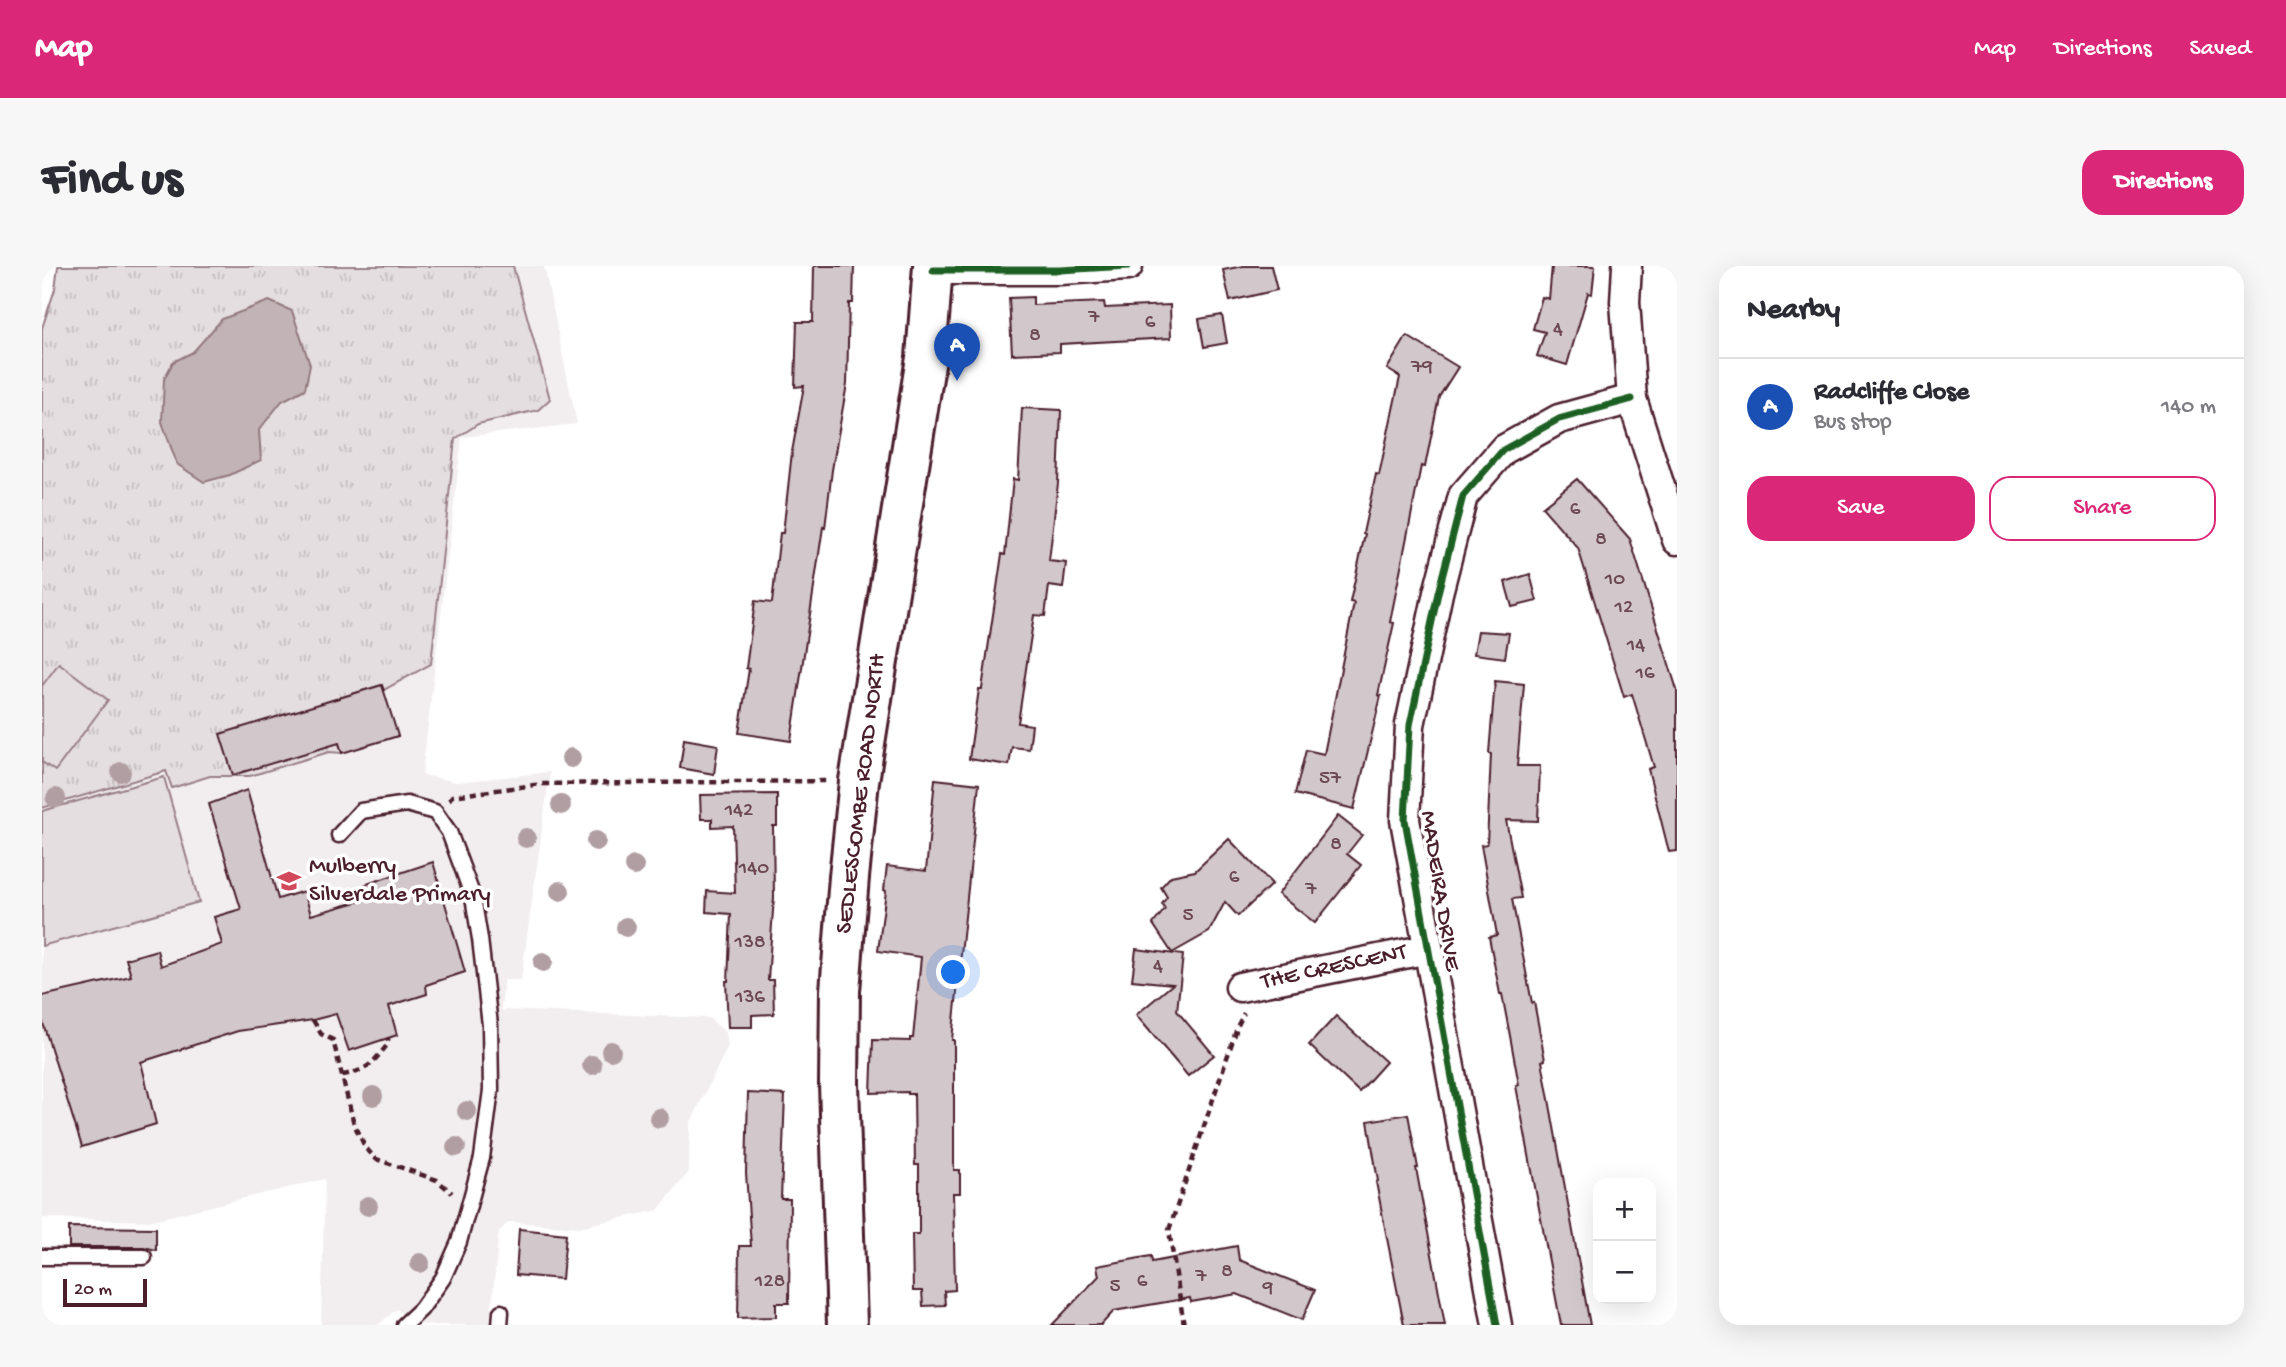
<!DOCTYPE html>
<meta charset="utf-8">
<style>
:root{--surface:#fff;--page:#f7f7f7;--text:#2b2b33;--muted:#7c7c81;--line:#e1e1e2;--accent:#db2777}
body{margin:0;font-family:"Gochi Hand",sans-serif;background:var(--page);color:var(--text)}
.controls{position:absolute;right:21px;bottom:21px;display:grid;overflow:hidden;border-radius:14px;box-shadow:0 7px 28px #0002}
.controls button{width:63px;height:63px;display:grid;place-items:center;padding:0;border:0;border-bottom:2px solid var(--line);background:var(--surface);color:var(--text);font:35px sans-serif}
.scale{position:absolute;left:21px;bottom:18px;width:84px;box-sizing:border-box;padding-left:7px;border:4px solid #4a1f2b;border-top:0;font-size:19px;line-height:24px;white-space:nowrap;color:#4a1f2b;-webkit-text-stroke:5px #fff;paint-order:stroke}
.you{position:absolute;left:912px;top:707px;width:24px;height:24px;margin:-18px;border:5px solid #fff;border-radius:50%;background:#1a73e8;box-shadow:0 0 0 10px #1a73e833}
.badge{display:grid;place-items:center;width:46px;height:46px;border-radius:50%;background:var(--accent);color:#fff;font-size:23px;font-weight:700}
.pin{position:absolute;translate:-50% -58px;filter:drop-shadow(0 2px 4px #0008)}
.pin::after{content:'';position:absolute;top:37px;width:24px;height:21px;background:inherit;clip-path:polygon(0 0,100% 0,50% 100%)}
.list{margin:0;padding:0;list-style:none}
h2{display:flex;justify-content:space-between;align-items:center;height:91px;margin:0;padding:0 28px;font-size:30px}
h2 small{font-size:23px;font-weight:400;color:var(--muted)}
.list li{display:grid;grid-template-columns:46px 1fr auto;gap:21px;align-items:center;box-sizing:border-box;height:98px;padding:0 28px;border-top:2px solid var(--line)}
.list b{display:block;font-size:26px;white-space:nowrap}
.list p{margin:0;font-size:23px;white-space:nowrap;color:var(--muted)}
.list em{font-size:23px;font-style:normal;color:var(--muted)}
.actions{display:flex;gap:14px;padding:21px 28px}
.actions a{flex:1;padding:16px 0;border:2px solid var(--accent);border-radius:21px;text-align:center;font-size:24px;color:var(--accent)}
.actions .main{background:var(--accent);color:#fff}
.map{position:relative;flex:none;width:1635px;height:1059px;overflow:hidden;border-radius:21px}
header{display:flex;align-items:center;gap:42px;box-sizing:border-box;height:98px;padding:0 35px;background:var(--accent);color:#fff}
header strong{font-size:33px}
nav{display:flex;gap:38px;margin-inline-start:auto;font-size:24px}
.intro{display:flex;align-items:center;justify-content:space-between;box-sizing:border-box;height:168px;padding:0 42px}
h1{margin:0;font-size:49px}
.button{padding:18px 32px;border-radius:21px;background:var(--accent);color:#fff;font-size:24px;font-weight:700}
main{display:flex;gap:42px;padding:0 42px}
aside{flex:1;background:var(--surface);border-radius:21px;box-shadow:0 7px 28px #0002}
.map>svg:first-child{display:block}
.built{fill:#f2eeef}
.grass{fill:url(#grass-tufts);stroke:#987e86;stroke-width:2}
.garden{fill:#e5dee0;stroke:#987e86;stroke-width:2}
.water{fill:#c1b3b6;stroke:#91787e;stroke-width:2}
.building{fill:#d2c7cb;stroke:#4a1f2b;stroke-width:2}
.lines{fill:none;stroke-linecap:round;stroke-linejoin:round}
.service-casing{stroke:#4a1f2b;stroke-width:19}
.minor-casing{stroke:#4a1f2b;stroke-width:33}
.trunk-casing{stroke:#4a1f2b;stroke-width:44}
.path{stroke:#4a1f2b;stroke-width:4.5;stroke-dasharray:7 5;stroke-linecap:butt}
.service{stroke:#fff;stroke-width:14}
.minor{stroke:#fff;stroke-width:28}
.trunk{stroke:#fff;stroke-width:38}
.cycleway-casing{stroke:#fff;stroke-width:11}
.cycleway{stroke:#1b5e20;stroke-width:7}
.tree{fill:#b19ea3}
.labels{text-anchor:middle;dominant-baseline:central;stroke-width:7;stroke-linejoin:round;paint-order:stroke}
.number-label{font-size:21px;fill:#6c4953}
.street-label{font-size:24px;fill:#4a1f2b;stroke:#fff}
.poi-label{font-size:24px;fill:#4a1f2b;stroke:#fff;text-anchor:start}
</style>
<header>
<strong>Map</strong>
<nav><a>Map</a><a>Directions</a><a>Saved</a></nav>
</header>
<div class="intro"><h1>Find us</h1><a class="button">Directions</a></div>
<main>
<div class="map">
<svg width="1635" height="1059" viewBox="0 0 1635 1059">
<defs>
<pattern id="grass-tufts" width="24" height="20" patternUnits="userSpaceOnUse" patternTransform="scale(1.75)"><rect width="24" height="20" fill="#e5dee0"/><path d="M3 7l-1-3M5 7V3M7 7l1-3M15 17l-1-3M17 17v-4M19 17l1-3" fill="none" stroke="#c6bec0"/></pattern>
</defs>
<rect width="100%" height="100%" fill="#fff"/>
<filter id="ink" filterUnits="userSpaceOnUse"><feTurbulence type="fractalNoise" baseFrequency=".0143" numOctaves="2"/><feDisplacementMap in="SourceGraphic" scale="14" xChannelSelector="R" yChannelSelector="G"/><feConvolveMatrix kernelMatrix="1 2 1 2 8 2 1 2 1" color-interpolation-filters="sRGB"/></filter>
<g filter="url(#ink)">
<path class="built" d="M16,0H502L535,158L420,171L380,509L415,516L508,506L479,714H462L459,744L667,752L683,766L686,780L648,858L647,906L616,944L537,961L467,956L457,965L448,1059H370L355,1043L336,1059H279L283,913L107,955L0,952V62L13,23Z"/>
<path class="grass" d="M16,0H471L508,133L496,144L436,158L413,173L389,398L342,424L339,419L284,436L300,487L287,486L208,510H168L130,522L124,505L0,542V62L13,23Z"/>
<g class="garden">
<path d="M17,397L66,434L13,505L0,496V420Z"/>
<path d="M122,511L157,636L0,680V545Z"/>
</g>
<path class="water" d="M227,35L250,45L268,99L263,123L240,135L217,164L219,194L188,209L162,216L135,198L120,156L122,113L131,96L151,86L180,53Z"/>
<g class="building">
<path d="M772,0H812L811,37H807L805,118L790,204L783,262L781,261L749,475L697,467L707,403L704,402L713,335L730,337L738,267H741L750,186L762,120L753,121L755,56H771Z"/>
<path d="M1201,0H1229L1235,24L1188,35L1181,4Z"/>
<path d="M1510,0H1553L1550,28L1546,27L1525,99L1495,90L1503,66L1491,63L1500,31L1507,33Z"/>
<path d="M991,31V39L1062,36L1063,42L1128,39L1129,72L1018,78V86L970,88L967,32Z"/>
<path d="M1180,49L1185,77L1162,81L1157,53Z"/>
<path d="M1365,70L1416,101L1397,131L1383,201L1379,200L1348,356L1352,357L1336,429L1339,430L1312,543L1253,528L1264,484L1282,488L1312,337L1308,336L1323,268L1321,267L1334,208L1337,209L1358,111L1345,103Z"/>
<path d="M980,142L1019,144L1016,217L1007,295L1024,297L1021,322L1007,320L1003,350L992,349L976,457L990,459L987,483L970,481L967,499L927,493L937,423H940L960,288L963,289L971,213L976,214Z"/>
<path d="M1535,213L1588,273L1635,424V585L1627,586L1606,503L1612,501L1590,428L1582,431L1536,282L1500,241Z"/>
<path d="M1488,308L1495,335L1470,341L1463,316Z"/>
<path d="M1436,365L1467,367L1463,392L1432,388Z"/>
<path d="M1453,415L1482,418L1475,500H1498L1496,555L1464,554L1479,632L1470,633L1490,737L1492,736L1503,794L1500,795L1548,1059H1519L1474,820L1477,819L1468,770L1460,728H1458L1447,671L1455,669L1439,579L1445,578L1449,488L1447,487Z"/>
<path d="M340,419L356,470L300,487L297,477L191,509L178,468Z"/>
<path d="M642,473L676,479L672,508L638,502Z"/>
<path d="M893,513L937,518L910,774H912V904H918V927H911L913,1024L902,1025L903,1039L881,1040L880,1025H871L870,968H877V899H873L872,828H866V826L829,827L831,774L868,775V772H871L879,691L836,685L844,625L842,624L845,600L884,605Z"/>
<path d="M205,524L236,633L262,625L269,649L322,634L319,620L391,596L423,706L384,719L385,728L347,740L355,769L307,785L294,748L271,754L196,765L99,796L114,858L40,881L0,754V730L89,710L84,693L115,684L119,700L180,678L172,651L199,643L167,538Z"/>
<path d="M735,528V560H731L732,631L726,714H731L732,748L710,749V761H686L684,715H686L689,648L664,646L665,625L693,627L691,560L670,561V553H659L658,529Z"/>
<path d="M1296,550L1320,569L1305,588L1319,599L1273,657L1236,628Z"/>
<path d="M1187,573L1230,618L1196,650L1183,636L1167,666L1130,687L1111,658L1123,643L1120,638L1125,631L1119,621L1129,610L1153,605Z"/>
<path d="M1094,683L1141,689L1135,745L1172,789L1146,810L1094,749L1131,718L1090,714Z"/>
<path d="M1294,750L1344,796L1317,826L1267,779Z"/>
<path d="M706,827L743,829L739,933H748L747,1037H734V1051L696,1052L697,980H709L704,907Z"/>
<path d="M1366,848L1376,902H1374L1403,1059H1362L1334,916L1336,915L1326,855Z"/>
<path d="M27,961L114,962V984L102,981H27Z"/>
<path d="M477,963L524,968L520,1013L474,1009Z"/>
<path d="M1195,980L1197,994L1273,1024L1260,1054L1195,1028L1149,1036L1148,1032L1072,1045L1059,1059H1010L1057,1010L1055,1000L1109,990L1110,996Z"/>
</g>
<g class="lines">
<g class="service-casing">
<g id="service">
<path d="M297,569L319,545L365,538L393,546L407,566L431,631L438,673L448,759L449,824L440,892L417,976L401,1012L379,1043L362,1059"/>
<path d="M0,991H102"/>
<path d="M458,1059L459,1046"/>
</g>
</g>
<g class="minor-casing">
<g id="minor">
<path d="M1585,0L1583,36L1590,133L1635,274"/>
<path d="M891,4H1018L1086,0"/>
<path d="M1198,721L1386,683"/>
<path d="M1455,1059L1363,554L1368,459L1396,327L1421,230L1461,184L1517,153L1590,133"/>
</g>
</g>
<g class="trunk-casing">
<path id="trunk" d="M805,1059L797,818L798,725L807,611L817,515L884,92L891,0"/>
</g>
<g class="path">
<path d="M407,534L410,530L500,518L784,515"/>
<path d="M271,754L279,768L291,774L312,858L323,881L334,893L395,914L410,927"/>
<path d="M300,809C325,805 330,798 346,778V772"/>
<path d="M1142,1059L1127,964L1196,759L1202,747"/>
</g>
<use href="#service" class="service"/>
<use href="#minor" class="minor"/>
<use href="#trunk" class="trunk"/>
<g class="cycleway-casing">
<g id="cycleway">
<path d="M891,4H1018L1086,0"/>
<path d="M1455,1059L1363,554L1368,459L1396,327L1421,230L1461,184L1517,153L1590,133"/>
</g>
</g>
<use href="#cycleway" class="cycleway"/>
</g>
<g class="tree">
<circle cx="529" cy="492" r="10"/>
<circle cx="79" cy="506" r="10"/>
<circle cx="14" cy="532" r="10"/>
<circle cx="519" cy="539" r="10"/>
<circle cx="484" cy="572" r="10"/>
<circle cx="554" cy="575" r="10"/>
<circle cx="592" cy="600" r="10"/>
<circle cx="518" cy="625" r="10"/>
<circle cx="584" cy="661" r="10"/>
<circle cx="501" cy="696" r="10"/>
<circle cx="569" cy="785" r="10"/>
<circle cx="550" cy="799" r="10"/>
<circle cx="331" cy="830" r="10"/>
<circle cx="425" cy="845" r="10"/>
<circle cx="617" cy="852" r="10"/>
<circle cx="414" cy="881" r="10"/>
<circle cx="326" cy="940" r="10"/>
<circle cx="378" cy="997" r="10"/>
</g>
</g>
<defs>
<g id="school-bare" transform="scale(1.89)"><path d="M0-5L7-2L0 1L-7-2ZM-4 1L0 2.5L4 1V4Q0 6-4 4Z" fill="#d1495b" stroke="#fff" stroke-width="2.5" paint-order="stroke"/></g>
</defs>
<g fill-rule="evenodd">
<use href="#school-bare" x="247" y="615"/>
</g>
<g class="labels">
<g class="number-label">
<text x="1052" y="52">7</text>
<text x="1108" y="57">6</text>
<text x="1516" y="64">4</text>
<text x="993" y="70">8</text>
<text x="1380" y="102">79</text>
<text x="1533" y="244">6</text>
<text x="1559" y="274">8</text>
<text x="1573" y="314">10</text>
<text x="1582" y="342">12</text>
<text x="1594" y="380">14</text>
<text x="1603" y="408">16</text>
<text x="1288" y="513">57</text>
<text x="697" y="545">142</text>
<text x="1294" y="579">8</text>
<text x="712" y="603">140</text>
<text x="1192" y="612">6</text>
<text x="1269" y="624">7</text>
<text x="1146" y="650">5</text>
<text x="708" y="677">138</text>
<text x="1116" y="701">4</text>
<text x="708" y="732">136</text>
<text x="1185" y="1006">8</text>
<text x="1159" y="1011">7</text>
<text x="728" y="1016">128</text>
<text x="1100" y="1016">6</text>
<text x="1073" y="1021">5</text>
<text x="1226" y="1023">9</text>
</g>
<g class="street-label">
<text transform="translate(820 528) rotate(-83)">SEDLESCOMBE ROAD NORTH</text>
<text transform="translate(1397 625) rotate(81)">MADEIRA DRIVE</text>
<text transform="translate(1292 702) rotate(-12)">THE CRESCENT</text>
</g>
<g class="poi-label">
<text x="267" y="601">Mulberry<tspan x="267" dy="28">Silverdale Primary</tspan></text>
</g>
</g>
</svg>
<div class="controls">
<button>+</button>
<button>−</button>
</div>
<div class="scale">20 m</div>
<div class="you"></div>
<div class="pin badge" style="left:915px;top:115px;background:#1a4fb4">A</div>
</div>
<aside>
<h2>Nearby<small></small></h2>
<ul class="list">
<li><span class="badge" style="background:#1a4fb4">A</span><div><b>Radcliffe Close</b><p>Bus stop</p></div><em>140 m</em></li>
</ul>
<div class="actions"><a class="main">Save</a><a>Share</a></div>
</aside>
</main>
